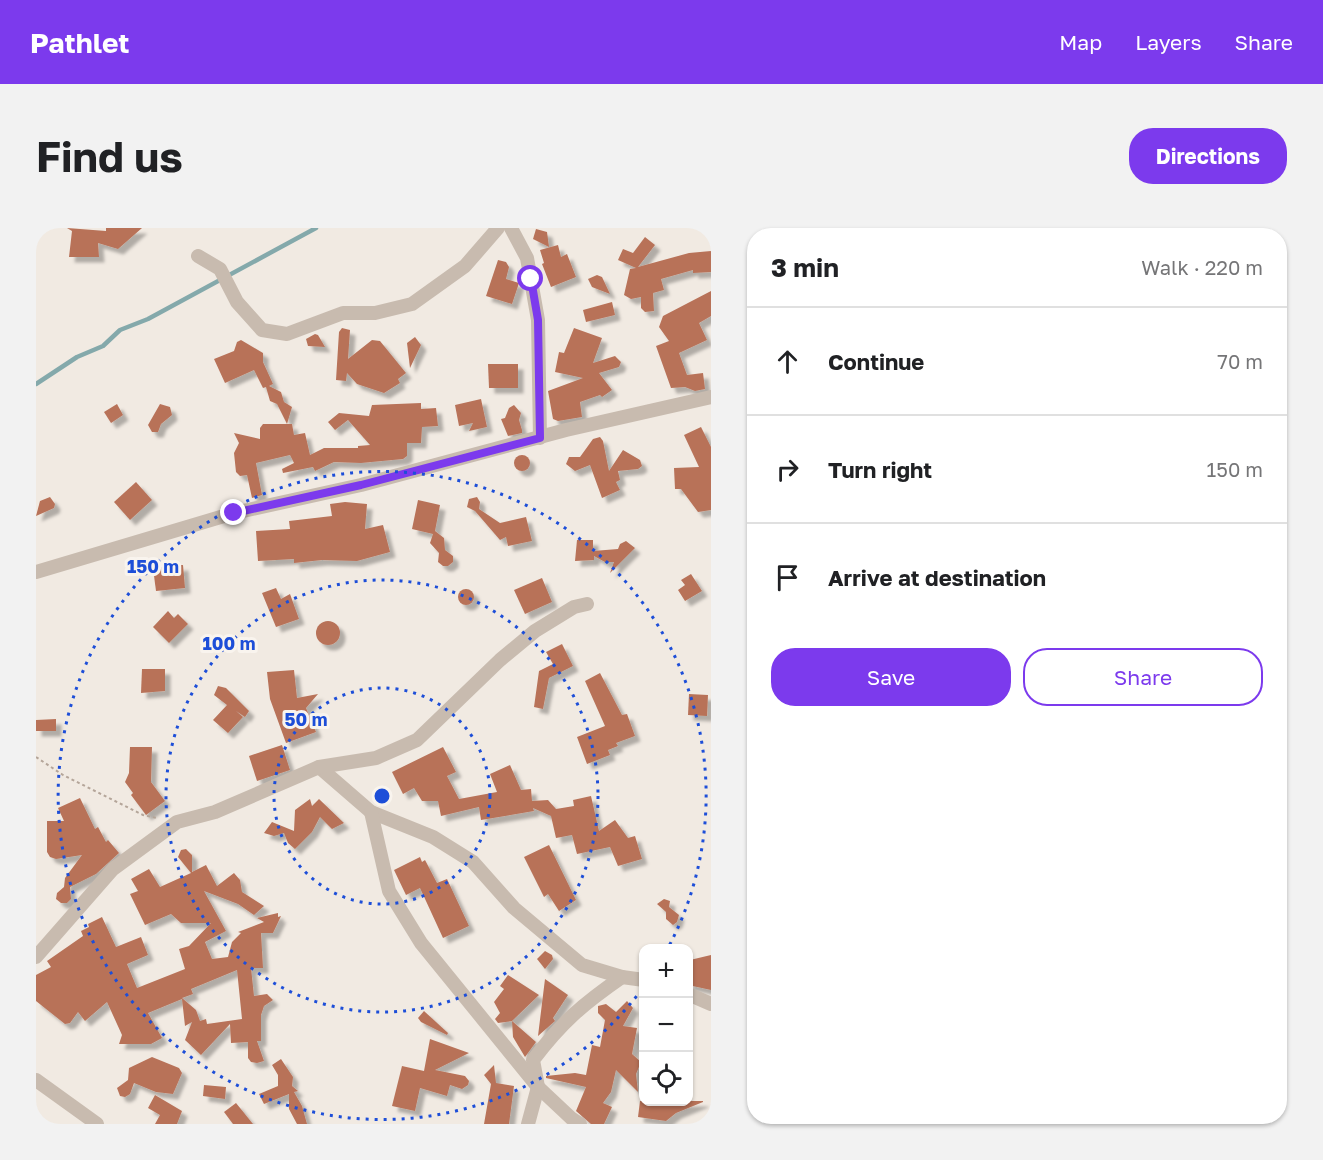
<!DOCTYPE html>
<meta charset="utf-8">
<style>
:root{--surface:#fff;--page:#f2f2f2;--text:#202124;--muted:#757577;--line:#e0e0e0;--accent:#7c3aed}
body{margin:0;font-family:"Golos Text",sans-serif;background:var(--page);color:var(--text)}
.controls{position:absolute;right:18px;bottom:18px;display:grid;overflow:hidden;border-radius:12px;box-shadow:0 2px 4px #0004}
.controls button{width:54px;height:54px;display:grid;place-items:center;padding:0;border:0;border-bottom:2px solid var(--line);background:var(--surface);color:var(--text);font:30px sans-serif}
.stop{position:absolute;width:18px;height:18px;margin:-14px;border:4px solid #7c3aed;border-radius:50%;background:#fff}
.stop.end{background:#7c3aed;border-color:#fff;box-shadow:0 2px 6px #0008}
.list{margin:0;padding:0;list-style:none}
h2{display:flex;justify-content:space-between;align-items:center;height:78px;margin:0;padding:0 24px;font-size:26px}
h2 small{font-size:20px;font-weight:400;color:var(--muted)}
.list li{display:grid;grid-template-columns:39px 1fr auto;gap:18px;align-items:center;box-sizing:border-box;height:108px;padding:0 24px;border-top:2px solid var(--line)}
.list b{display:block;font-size:22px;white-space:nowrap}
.list em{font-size:20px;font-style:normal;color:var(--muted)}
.actions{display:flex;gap:12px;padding:18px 24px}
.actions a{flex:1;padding:14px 0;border:2px solid var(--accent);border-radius:24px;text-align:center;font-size:21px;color:var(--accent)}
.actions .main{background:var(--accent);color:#fff}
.icon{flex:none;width:33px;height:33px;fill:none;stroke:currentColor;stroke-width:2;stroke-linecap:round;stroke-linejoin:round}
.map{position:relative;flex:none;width:675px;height:896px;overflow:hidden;border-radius:24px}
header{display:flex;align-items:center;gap:36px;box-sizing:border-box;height:84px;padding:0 30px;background:var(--accent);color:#fff}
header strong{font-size:28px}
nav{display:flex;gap:33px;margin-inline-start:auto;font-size:21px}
.intro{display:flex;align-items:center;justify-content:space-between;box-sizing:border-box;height:144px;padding:0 36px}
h1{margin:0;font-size:42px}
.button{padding:15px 27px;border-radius:24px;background:var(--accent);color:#fff;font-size:21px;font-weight:700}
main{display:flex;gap:36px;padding:0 36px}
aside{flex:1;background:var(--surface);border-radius:24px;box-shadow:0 2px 4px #0004}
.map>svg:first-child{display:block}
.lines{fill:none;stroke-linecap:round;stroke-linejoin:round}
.stream{stroke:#84a9ab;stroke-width:4.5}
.building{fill:#b87259;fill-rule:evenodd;filter:url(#shadow)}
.path{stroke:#b4a599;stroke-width:2;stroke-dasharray:3 3;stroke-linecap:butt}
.minor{stroke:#c8bbaf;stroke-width:14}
.route{stroke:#7c3aed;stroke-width:8}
.ring{fill:none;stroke:#1d4ed8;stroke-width:3;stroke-dasharray:3 6}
.centre{fill:#1d4ed8;stroke:#f9f4ee;stroke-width:3}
.ring-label{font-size:18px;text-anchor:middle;font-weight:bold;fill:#1d4ed8;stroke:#f9f4ee;stroke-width:6;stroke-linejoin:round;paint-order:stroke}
</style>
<header>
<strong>Pathlet</strong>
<nav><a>Map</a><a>Layers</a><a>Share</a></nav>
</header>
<div class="intro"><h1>Find us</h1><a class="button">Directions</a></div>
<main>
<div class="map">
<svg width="675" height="896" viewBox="0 0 675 896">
<defs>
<filter id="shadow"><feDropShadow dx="5.5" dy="5.5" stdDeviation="1.5" flood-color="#0004"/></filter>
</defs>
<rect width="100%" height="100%" fill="#f1eae2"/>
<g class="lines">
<path class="stream" d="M0,156L41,129L67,118L84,102L112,91L280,0"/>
</g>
<g class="building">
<path d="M31,0L70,3V0H106L82,21L62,15L63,29H33L36,3Z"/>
<path d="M500,1L511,4L513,19L497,11Z"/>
<path d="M609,9L619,17L602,39L653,25L675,23V44L657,45V42L625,51L628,62L617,65L618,83L609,84L605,80V69L595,71L588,67L594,41L600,40L582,32L587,21L597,25Z"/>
<path d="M522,17L525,29L531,26L540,49L515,59L506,36L508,35L504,22Z"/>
<path d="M462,32L470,34L473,39L470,51L483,55L476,76L450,68Z"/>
<path d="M561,47L566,49L574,66L556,59L552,51Z"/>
<path d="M675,63V88L663,95L671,112L643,125L651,147L667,145L669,161L659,163L649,159L635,160L620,118L633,113L623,99L627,88Z"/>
<path d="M576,74L579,87L550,94L547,82Z"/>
<path d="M306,100L314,102L312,131L336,112L344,113L370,145L362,151L364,155L348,165L321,156L311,145L310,153L300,152L303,104Z"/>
<path d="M538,100L566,110L557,135L579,128L585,134L583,139L563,145L576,162L566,169L564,167L544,174L546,189L522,193L517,191L512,163L547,150L519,144L523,124L528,125Z"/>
<path d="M279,106L282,107L289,119L272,118L270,111Z"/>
<path d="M379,109L385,117L374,140L371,115Z"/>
<path d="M205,112L227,125V134L237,156L233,158L245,164L248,174L256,179L251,196L241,176L234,173L230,159L227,160L218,142L189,155L178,131L198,123L201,114Z"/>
<path d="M452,136H482V160H453Z"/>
<path d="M445,171L451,199L433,203L437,195L423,198L419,177Z"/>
<path d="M385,175V181L400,180L402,198L386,199L385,215H371V228L367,231L325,235L298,234L279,243L277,239L247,245L246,241L258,235L254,227L220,235L226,267L216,270L211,247L204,248L200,244L198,225L203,215L198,205L224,211V200L227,196H256L258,207L269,205L274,227L288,220H322V218L334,217L312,192L299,202L292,194L303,185L333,188L336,177Z"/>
<path d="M81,176L87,187L75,195L68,184Z"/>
<path d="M124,176L134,179L136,187L125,196L122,204H116L112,197Z"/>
<path d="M478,177L485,185L483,192L486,202V205L472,208L465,191L469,190L473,180Z"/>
<path d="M665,199L675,219V282L662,284L645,261H639L638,240L663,239L648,207Z"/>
<path d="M564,209L567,213L573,243L587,222L604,232L606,238L602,241L582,243L584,252L580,254L584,262L566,270L554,237L539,243L530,236L533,229H544L557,211Z"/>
<circle cx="486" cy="235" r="8"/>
<path d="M100,254L116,272L94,292L78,274Z"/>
<path d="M14,269L19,276L18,280L0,288L4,273Z"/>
<path d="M441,269L444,274L443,281L464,295L490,289L496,313L472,318L470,309L464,312L439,283L431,279L433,271Z"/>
<path d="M382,272L404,277L399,303L408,310L409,322L417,328V334L412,338H407L402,334L403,325L394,315L397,306L376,301Z"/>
<path d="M309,274L331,276L329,301L347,297L354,324L321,333L286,332L258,335V331L222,333L220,303L254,301L253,293L296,288L294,276Z"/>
<path d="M541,312H557V323L582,321L584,316L590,313L599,320L574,345L578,334H569L558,328V332L539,333Z"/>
<path d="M147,337L149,360L120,363L117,340Z"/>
<path d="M655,346L666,363L649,373L642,362L649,357L645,352Z"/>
<path d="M506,350L516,374L489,386L478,362Z"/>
<path d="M240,360L245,371L254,366L263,391L240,399L226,365Z"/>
<circle cx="430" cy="369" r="8"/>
<path d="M132,383L138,390L142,386L152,396L133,415L117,399Z"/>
<circle cx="292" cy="405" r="12"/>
<path d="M526,416L537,438L513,450L507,481L498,479L503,443L517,436L510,424Z"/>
<path d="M106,441H129V463L105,465Z"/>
<path d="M258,442L261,470L282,466L270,480L280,504L250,515L234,471L231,444Z"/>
<path d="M564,445L586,487L591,486L599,508L580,515L582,518L572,522L574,527L551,536L541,509L569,498L549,453Z"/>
<path d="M182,458L190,460L213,483L209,489L200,483L207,489L192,505L177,492L191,477L178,467Z"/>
<path d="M653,466L672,467L671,488L652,487Z"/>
<path d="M20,491V503H0V492Z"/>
<path d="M246,517L254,542L221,553L213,528Z"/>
<path d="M94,519H116L115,554L129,573L110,587L95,567L97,565L89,554L93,545Z"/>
<path d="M407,519L420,544L411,548L423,571L461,564L454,546L474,537L485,562L495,561L496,573L512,572L520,581L538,578L537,572L555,568L563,603L579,592L592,610L599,608L606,631L582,638L574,619L541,626L536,607L520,610L515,588L497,580L498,583L445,592L443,579L405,588L402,573H386L378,560L367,566L356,544Z"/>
<path d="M44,570L59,601L62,599L70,614L72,612L83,625L60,646L34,659L35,671L31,675H25L20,671L21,665L28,659L29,650L46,627L20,631L14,629L11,624V593H28L22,580Z"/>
<path d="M274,571L276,578L283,571L308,595L296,601L284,589L276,604L259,621L252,615L248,605L238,608L228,605L236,594L258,603L259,582Z"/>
<path d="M513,617L540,672L523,683L512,666L508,669L488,629Z"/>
<path d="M150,621L156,627V644L170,637L181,658L198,645L204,652L206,664L228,678L218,687L202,676L168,663L190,703L169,714L176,731L192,729L196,714L205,705L202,704L228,694L221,690L242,685V689L245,688L237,705H225L227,740H215L218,768L231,766L237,772L228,778L225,787V813H221L228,833L221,835L215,834L212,830V814L195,815L194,796L165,827L149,812L156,794L149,798L146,771L112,785L126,810L115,816H83L86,807L71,774L49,793L42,784L34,795L29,796L0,773V747L15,739L11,733L47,708L45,703L53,699L52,696L66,689L80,719L105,709L112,727L91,736L101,760L149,741L143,721L153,718L175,695H145L135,686L109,697L94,666L102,663L95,651L113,641L124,659L155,645L142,629L145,622ZM201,742L206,791L171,796L170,791L164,793L160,782L146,770L157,766L155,761Z"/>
<path d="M384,629L386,634L389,632L401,655L411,651L433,698L407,710L384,660L370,667L358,642Z"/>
<path d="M628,671L634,673L633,679L643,687L641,694L637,697L630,691V684L621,676Z"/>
<path d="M509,723L516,727L517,731L509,741L501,731Z"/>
<path d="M675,727V762L652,757L654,732Z"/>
<path d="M472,747L503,767L476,793L500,814L489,829L477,809L476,793L462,795L459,791L464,785L458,774L468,761L464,758Z"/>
<path d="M509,751L532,767L517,790L519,793L502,808Z"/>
<path d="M591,773L597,780L587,798L601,800L596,826L605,834L600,846L602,864L580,842L575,864L567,875L576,879L568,896H555L540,883L550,859L510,850V848L539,845L550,847L556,817L564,819L569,792L562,785V778L570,776L580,784Z"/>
<path d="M388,783L412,805L411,807L385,794L382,790Z"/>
<path d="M394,811L433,825L399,842L429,848L433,853L432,857L426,861L414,857L411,868L384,860L379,883L356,878L366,838L388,843Z"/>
<path d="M116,829L143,840L146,845L137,866L120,864L98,855L94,866L89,869L84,868L81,860L92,852L93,840Z"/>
<path d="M245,831L257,849L256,858L262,863L258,864L266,878L271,896H261L253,881V866L228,876L223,866L242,858V847L236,837Z"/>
<path d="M458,837L460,855L478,858L473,896H448L455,856L448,847Z"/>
<path d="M168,857L190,859L189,871L167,868Z"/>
<path d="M119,867L146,883L141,896H119L124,887L112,880Z"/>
<path d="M604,873H667V874L640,885L630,893L602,889Z"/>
<path d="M200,875L217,896H197L188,884Z"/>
</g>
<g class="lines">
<path class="path" d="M0,529L27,547L107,587L121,590"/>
<g class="minor">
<path d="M475,0L491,30L502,92L504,210"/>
<path d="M162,28L184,41L201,74L226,102L251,106L307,85H339L376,76L429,38L462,0"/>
<path d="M0,344L198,285L325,257L530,202L675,169"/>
<path d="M283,539L335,584L397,609L437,634L478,680L546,737L586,749L608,752"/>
<path d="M335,584L353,663L385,715L502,859L535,890L544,896"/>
<path d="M0,729L77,641L141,594L179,584L283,539L340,530L381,512L464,432L499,403L538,379L551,376"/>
<path d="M652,766L675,776"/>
<path d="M0,852L61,896"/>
<path d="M492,896L502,859L497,832C526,794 547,776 586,749"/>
</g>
</g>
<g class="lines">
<path class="route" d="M198,285L325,257L504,210L502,92L495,51"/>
</g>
<g class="ring">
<circle cx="346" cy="568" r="108"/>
<circle cx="346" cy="568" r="216"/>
<path d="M606 761A324 324 0 1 1 632 720"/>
</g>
<circle cx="346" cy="568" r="9" class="centre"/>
<g class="ring-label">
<text x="117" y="345">150 m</text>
<text x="193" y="422">100 m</text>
<text x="270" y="498">50 m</text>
</g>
</svg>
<div class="controls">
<button>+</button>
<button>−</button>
<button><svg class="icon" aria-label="locate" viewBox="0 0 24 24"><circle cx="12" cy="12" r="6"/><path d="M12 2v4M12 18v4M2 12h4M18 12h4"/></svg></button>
</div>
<div class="stop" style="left:495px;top:51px"></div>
<div class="stop end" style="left:198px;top:285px"></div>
</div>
<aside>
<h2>3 min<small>Walk · 220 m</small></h2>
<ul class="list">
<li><svg class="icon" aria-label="ahead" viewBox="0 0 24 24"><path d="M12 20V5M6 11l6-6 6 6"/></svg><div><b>Continue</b></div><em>70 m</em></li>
<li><svg class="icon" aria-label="right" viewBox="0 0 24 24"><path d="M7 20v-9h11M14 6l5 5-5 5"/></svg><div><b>Turn right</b></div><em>150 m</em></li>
<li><svg class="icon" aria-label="arrive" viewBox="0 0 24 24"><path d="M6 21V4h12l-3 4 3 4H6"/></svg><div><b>Arrive at destination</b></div></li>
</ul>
<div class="actions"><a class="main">Save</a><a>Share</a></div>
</aside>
</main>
